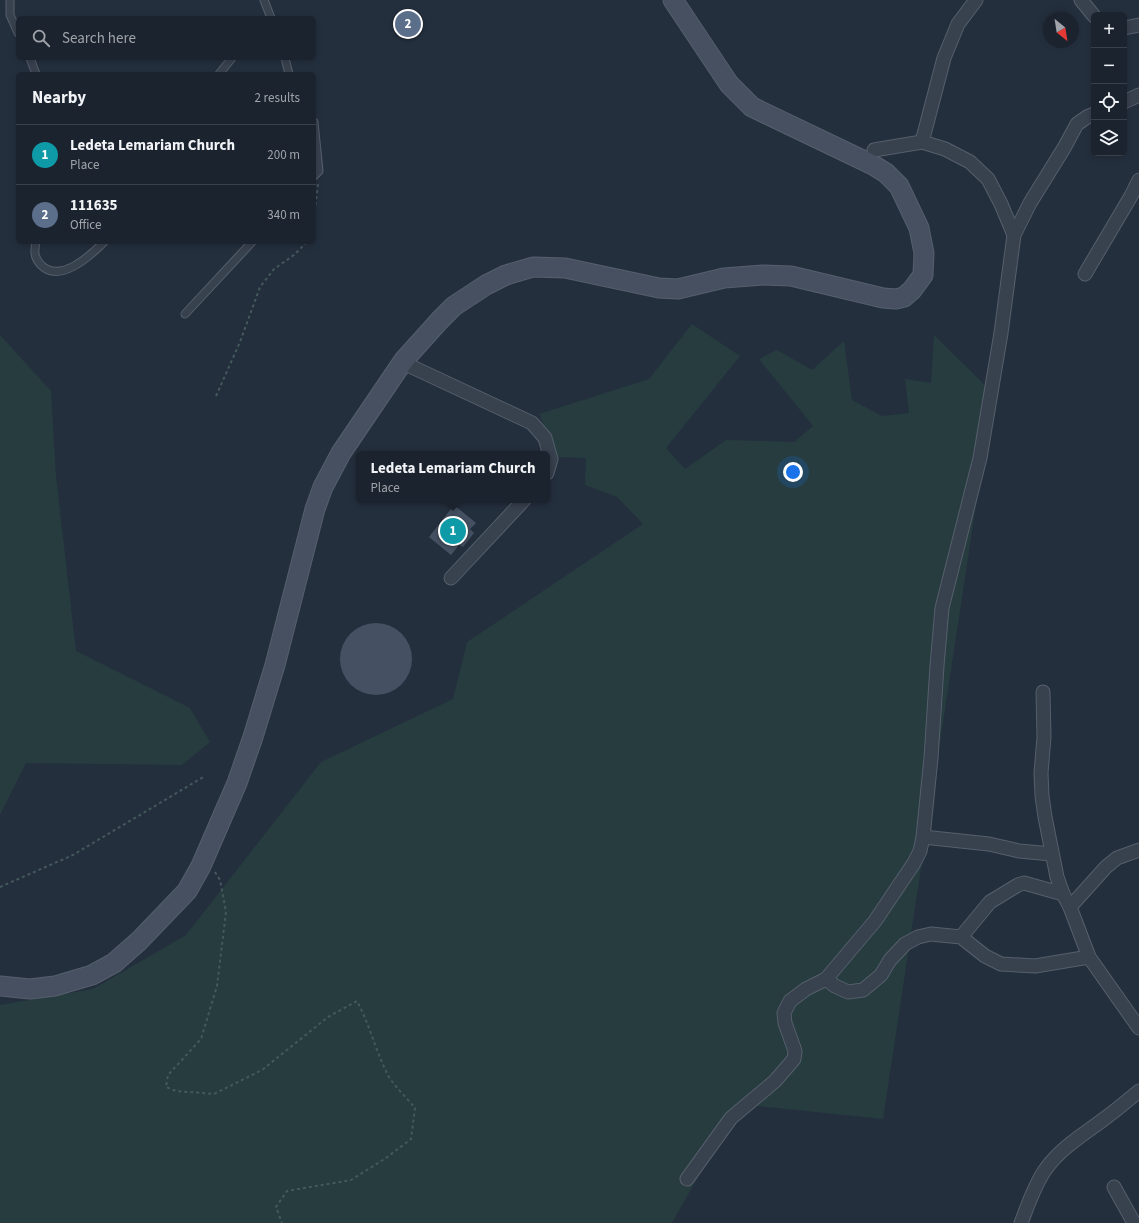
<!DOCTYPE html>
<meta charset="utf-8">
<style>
:root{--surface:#1b232e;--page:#242b36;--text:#f1f3f6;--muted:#a0a4aa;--line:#39404a;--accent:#8ab4f8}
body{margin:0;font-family:"Source Sans 3",sans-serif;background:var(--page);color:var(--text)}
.controls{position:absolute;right:12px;top:12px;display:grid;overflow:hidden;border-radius:6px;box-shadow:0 2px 6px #0003}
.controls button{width:36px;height:36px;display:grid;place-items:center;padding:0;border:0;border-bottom:1px solid var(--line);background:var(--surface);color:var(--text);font:20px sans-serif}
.compass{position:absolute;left:1043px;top:12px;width:36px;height:36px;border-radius:50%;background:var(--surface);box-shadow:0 2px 6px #0003;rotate:150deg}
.you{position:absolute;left:793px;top:472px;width:14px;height:14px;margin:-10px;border:3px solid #fff;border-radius:50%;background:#1a73e8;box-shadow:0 0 0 6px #1a73e833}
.badge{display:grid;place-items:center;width:26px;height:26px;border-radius:50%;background:var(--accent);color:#fff;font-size:13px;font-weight:700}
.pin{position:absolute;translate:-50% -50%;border:2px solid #fff;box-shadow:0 1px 4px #0006}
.popup{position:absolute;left:356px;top:451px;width:194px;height:52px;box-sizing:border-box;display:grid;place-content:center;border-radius:6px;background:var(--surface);filter:drop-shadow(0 1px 3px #0005);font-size:13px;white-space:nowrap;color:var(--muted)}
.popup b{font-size:15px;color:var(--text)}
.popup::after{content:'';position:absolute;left:50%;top:100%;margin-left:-8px;border:8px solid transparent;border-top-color:var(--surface)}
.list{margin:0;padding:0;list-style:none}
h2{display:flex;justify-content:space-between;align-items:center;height:52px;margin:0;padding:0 16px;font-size:17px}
h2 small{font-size:13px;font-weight:400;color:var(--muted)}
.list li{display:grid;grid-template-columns:26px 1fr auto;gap:12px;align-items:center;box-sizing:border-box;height:60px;padding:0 16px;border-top:1px solid var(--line)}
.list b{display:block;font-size:15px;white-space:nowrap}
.list p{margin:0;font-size:13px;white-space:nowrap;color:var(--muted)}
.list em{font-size:13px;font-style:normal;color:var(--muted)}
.icon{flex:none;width:22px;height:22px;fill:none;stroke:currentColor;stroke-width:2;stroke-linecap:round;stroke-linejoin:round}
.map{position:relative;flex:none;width:1139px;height:1223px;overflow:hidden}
.search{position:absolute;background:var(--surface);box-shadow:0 2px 6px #0003;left:16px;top:16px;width:300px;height:44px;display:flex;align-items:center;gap:10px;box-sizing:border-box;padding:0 14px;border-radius:6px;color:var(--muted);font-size:15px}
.panel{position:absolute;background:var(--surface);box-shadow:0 2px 6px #0003;left:16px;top:72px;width:300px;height:172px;border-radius:6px}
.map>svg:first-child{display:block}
.green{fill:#263c3f}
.building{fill:#455162}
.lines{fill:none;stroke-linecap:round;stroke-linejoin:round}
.service-casing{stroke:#565f6c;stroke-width:9}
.minor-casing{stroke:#565f6c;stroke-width:15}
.secondary-casing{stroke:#565f6c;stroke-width:21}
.path{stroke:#44595c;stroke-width:2;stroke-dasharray:3 3;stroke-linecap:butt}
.service{stroke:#38414e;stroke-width:7}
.minor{stroke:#38414e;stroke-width:13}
.secondary{stroke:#465061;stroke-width:19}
</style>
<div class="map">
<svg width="1139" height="1223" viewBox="0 0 1139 1223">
<rect width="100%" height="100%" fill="#242f3e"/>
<g class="green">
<path d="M692,324L740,356L666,448L685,469L726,440L794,442L813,426L759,359L777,350L812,370L844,341L852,400L882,416L909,413L905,379L931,383L934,335L993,393L883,1119L739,1104L672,1223H0V1005L93,989L186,935L321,762L453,699L467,642L643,524L617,497L585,485L586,458L557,457L539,414L649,379Z"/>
<path d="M0,335L51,391L56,476L76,651L190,708L210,742L182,765L26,763L0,815Z"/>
</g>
<g class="building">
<path d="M454,505L476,523L470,529L474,533L463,547L459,545L451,555L429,537Z"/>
<circle cx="376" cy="659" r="36"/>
</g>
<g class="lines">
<g class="service-casing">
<g id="service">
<path d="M10,0V15L18,33"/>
<path d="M264,0L271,18"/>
<path d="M30,58L36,74"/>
<path d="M285,58L289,74"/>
<path d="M219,74L232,58"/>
<path d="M314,122L319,171L314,176"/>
<path d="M36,242C34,251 34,258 41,265C60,284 90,256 104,242"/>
<path d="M185,314L252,242"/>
</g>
</g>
<g class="minor-casing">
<g id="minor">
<path d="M1081,0L1094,16"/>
<path d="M1124,28L1139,25"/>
<path d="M1124,102L1139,95"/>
<path d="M922,142L944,58L958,24L976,0"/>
<path d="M874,150L922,142L945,149L970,162L988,179L1001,204L1014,235"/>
<path d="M1085,274L1131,196L1139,180"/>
<path d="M404,360L410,366L532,423L545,438L551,459L547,473"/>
<path d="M451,578L524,500"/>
<path d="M1043,692L1044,737L1041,773L1042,796L1045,817L1057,877L1063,894L1070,907"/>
<path d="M923,837L989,844L1019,851L1052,854"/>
<path d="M1139,850L1117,858L1106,867L1070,907L1089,957L1139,1028"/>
<path d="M961,937L990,902L1018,885L1024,883L1063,894"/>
<path d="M826,979L835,986L848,992L863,990L881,975L890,960L905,944L918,937L931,934L961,937L985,956L1001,964L1035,966L1089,957"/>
<path d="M687,1179L731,1118L775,1081L794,1059L795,1051L785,1023L784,1013L790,1001L806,989L826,979L875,921L914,863L920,851L923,837L931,758L937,666L942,608L980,458L1001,333L1014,235L1030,203L1064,148L1077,124L1087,117L1094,114"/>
<path d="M1114,1187L1134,1223"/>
<path d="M1021,1223C1028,1205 1034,1186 1045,1170C1061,1147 1086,1133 1108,1116C1119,1108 1129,1099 1139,1091"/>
</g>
</g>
<g class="secondary-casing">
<path id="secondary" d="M0,986L30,989L55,986L92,975L114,963L139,941L187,891L201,866L237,783L253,737L275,665L315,509L323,487L341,453L404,360L440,320L454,306L486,285L506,275L533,267L565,268L659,288L678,289L724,278L763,275L791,276L883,298L896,299L904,297L912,290L923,275L924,253L919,228L899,186L886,173L873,165L752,107L729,84L673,0"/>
</g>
<g class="path">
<path d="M314,217L318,184"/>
<path d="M216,396L240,342L260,287L274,269L294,255L307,242"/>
<path d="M215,872L220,880L226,912L217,986L201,1039L168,1075L166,1087L176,1091L214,1094L262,1070L328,1017L357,1001C370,1025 376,1053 389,1077C396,1088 407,1098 415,1108L411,1139L386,1158L351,1180L287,1191L276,1207L282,1223"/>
<path d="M0,887L73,855L205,776"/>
</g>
<use href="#service" class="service"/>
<use href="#minor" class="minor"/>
<use href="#secondary" class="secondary"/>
</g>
</svg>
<div class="controls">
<button>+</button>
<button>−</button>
<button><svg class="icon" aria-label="locate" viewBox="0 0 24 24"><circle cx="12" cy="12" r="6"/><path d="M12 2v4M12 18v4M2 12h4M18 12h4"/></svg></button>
<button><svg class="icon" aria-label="layers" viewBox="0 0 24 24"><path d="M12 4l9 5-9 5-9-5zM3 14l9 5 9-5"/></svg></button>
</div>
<svg class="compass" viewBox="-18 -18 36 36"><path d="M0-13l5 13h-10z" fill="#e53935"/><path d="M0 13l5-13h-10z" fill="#a0a4aa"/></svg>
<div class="you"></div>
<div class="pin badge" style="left:453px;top:531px;background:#0f9aa8">1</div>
<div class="popup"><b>Ledeta Lemariam Church</b>Place</div>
<div class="pin badge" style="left:408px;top:24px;background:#5c6f8a">2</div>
<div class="search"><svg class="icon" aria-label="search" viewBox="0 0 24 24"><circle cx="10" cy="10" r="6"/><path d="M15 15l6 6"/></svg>Search here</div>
<section class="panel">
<h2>Nearby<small>2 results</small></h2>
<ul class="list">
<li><span class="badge" style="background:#0f9aa8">1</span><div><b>Ledeta Lemariam Church</b><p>Place</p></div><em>200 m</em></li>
<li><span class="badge" style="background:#5c6f8a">2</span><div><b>111635</b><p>Office</p></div><em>340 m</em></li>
</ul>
</section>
</div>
